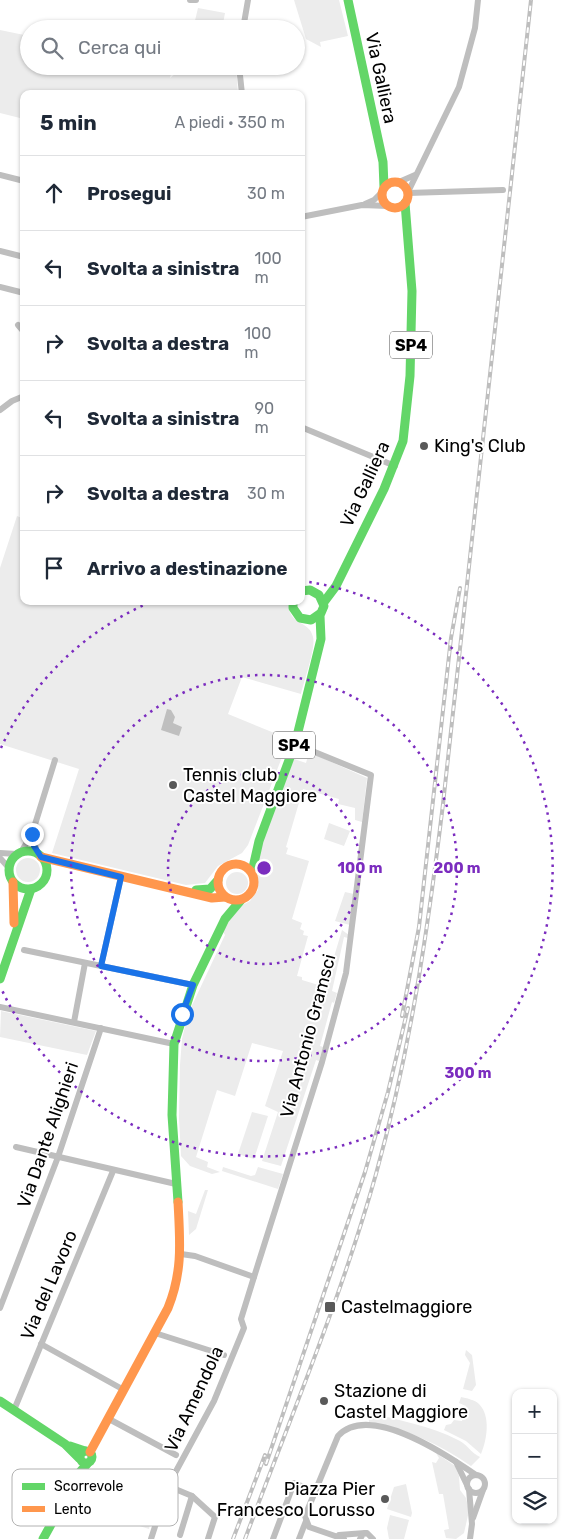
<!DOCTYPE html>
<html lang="it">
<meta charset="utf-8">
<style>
:root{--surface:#fff;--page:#f2f2f3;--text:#1f2937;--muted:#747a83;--line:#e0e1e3}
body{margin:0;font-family:Rubik,sans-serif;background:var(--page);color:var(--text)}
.controls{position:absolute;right:15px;bottom:15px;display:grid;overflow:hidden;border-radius:10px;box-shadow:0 1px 4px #0004}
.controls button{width:45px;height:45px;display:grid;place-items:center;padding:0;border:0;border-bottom:1px solid var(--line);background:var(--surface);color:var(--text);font:25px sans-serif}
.stop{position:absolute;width:15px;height:15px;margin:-11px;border:4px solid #1a73e8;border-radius:50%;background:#fff}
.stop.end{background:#1a73e8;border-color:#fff;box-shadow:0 1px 5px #0008}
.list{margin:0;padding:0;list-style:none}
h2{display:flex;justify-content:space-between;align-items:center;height:65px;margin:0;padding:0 20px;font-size:21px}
h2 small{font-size:16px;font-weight:400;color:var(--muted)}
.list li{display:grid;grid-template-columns:32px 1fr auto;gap:15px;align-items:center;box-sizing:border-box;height:75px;padding:0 20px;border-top:1px solid var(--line)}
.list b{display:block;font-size:19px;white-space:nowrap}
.list em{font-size:16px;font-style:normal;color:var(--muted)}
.icon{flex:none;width:28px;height:28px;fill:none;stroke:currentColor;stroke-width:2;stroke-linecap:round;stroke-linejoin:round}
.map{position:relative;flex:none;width:572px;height:1539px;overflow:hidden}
.search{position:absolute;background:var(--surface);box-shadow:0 1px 4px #0004;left:20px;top:20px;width:285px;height:55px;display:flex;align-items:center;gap:12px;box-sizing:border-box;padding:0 18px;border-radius:28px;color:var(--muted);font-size:19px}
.panel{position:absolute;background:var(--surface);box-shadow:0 1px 4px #0004;left:20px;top:90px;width:285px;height:515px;border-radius:10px}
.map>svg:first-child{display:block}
.green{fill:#ececec}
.water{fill:#bfbfbf}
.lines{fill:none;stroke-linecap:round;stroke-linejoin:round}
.street{stroke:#bebebe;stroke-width:6}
.fast{stroke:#63d668;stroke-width:9}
.slow{stroke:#ff974d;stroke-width:9}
.rail-casing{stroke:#bebebe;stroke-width:4}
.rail{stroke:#fff;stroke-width:2;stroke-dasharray:5.5;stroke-linecap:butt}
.route{stroke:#1a73e8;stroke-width:6}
.ring{fill:none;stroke:#7b2cbf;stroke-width:2.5;stroke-dasharray:2.5 5}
.poi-dot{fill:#595959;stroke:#fff;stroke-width:2}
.labels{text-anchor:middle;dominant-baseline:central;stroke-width:4;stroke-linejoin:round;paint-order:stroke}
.shield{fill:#fff;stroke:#4c4c4c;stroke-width:1}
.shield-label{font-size:16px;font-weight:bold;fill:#000}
.street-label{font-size:18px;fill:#000;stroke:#fff}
.poi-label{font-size:18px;fill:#000;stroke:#fff;text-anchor:start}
.key{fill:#fff;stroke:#b2b2b2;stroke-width:1}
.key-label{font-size:14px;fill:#000}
.centre{fill:#7b2cbf;stroke:#fff;stroke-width:2.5}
.ring-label{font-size:15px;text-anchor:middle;font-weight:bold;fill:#7b2cbf;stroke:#fff;stroke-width:4;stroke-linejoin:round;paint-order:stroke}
</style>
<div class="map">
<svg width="572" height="1539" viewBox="0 0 572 1539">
<rect width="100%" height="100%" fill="#fff"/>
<g class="green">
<path d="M294,0H339L348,36L320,42L321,47L306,39Z"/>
<path d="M198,8L225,13L222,29H193Z"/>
<path d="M0,30L29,36V66H158L172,70L170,78L185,66H236L238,94H24V119L0,113Z"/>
<path d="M17,516L24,519V601H288C288,627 309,619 313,637C316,648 304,681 301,694L242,677L228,714L289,739L248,845L242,853L218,866L205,883L186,885L52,853L79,769L0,744V568Z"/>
<path d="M309,752L367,778L362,822L355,820V808L338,804L339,799L303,789L286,847L288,848L286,854L309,861L292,919L302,923L300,929L304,931L303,935L308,936L297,976L302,977V980L325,987L342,930L349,935L348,938L344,937L332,991L337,993L334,1003L332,1002L320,1046L323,1047L319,1061L316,1060L281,1166L262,1161L278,1112L265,1106L283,1051L252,1043L235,1096L217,1090L196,1157L208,1162L207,1167L220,1172L212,1174L190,1166L181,1156L179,1118L180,1065L182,1039L188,1014L225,935L223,932L237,908L250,901L258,890L256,857L294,759L306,763Z"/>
<path d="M329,823L350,831L344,846L324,839Z"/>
<circle cx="28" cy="870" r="12"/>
<circle cx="237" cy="883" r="11"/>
<path d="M345,892L354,894L350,925L335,921Z"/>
<path d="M1,1011L96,1031L87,1055L0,1037Z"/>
<path d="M252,1112L268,1116L254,1159L238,1154Z"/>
<path d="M223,1167L251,1176L255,1175L258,1167L283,1174L278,1189L222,1171Z"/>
<path d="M205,1190H208L196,1229L189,1235L188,1211L196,1214Z"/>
<path d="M466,1350L472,1355L476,1385L472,1391L463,1389L470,1363L465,1355Z"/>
<path d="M461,1397C466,1398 475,1400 479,1404C491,1416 487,1440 481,1454L466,1441L444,1430L446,1425L451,1424L454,1420L462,1421L466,1406L459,1403Z"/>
<path d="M368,1412C397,1420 431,1426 458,1440C467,1444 471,1453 480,1457L471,1466C439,1444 407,1429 369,1422Z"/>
<path d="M436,1453L455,1466L459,1476L460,1490L466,1498L469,1511L464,1533L456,1539L446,1538L444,1530L449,1529L443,1494H439L432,1462L436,1463L439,1458Z"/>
<path d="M147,1477L153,1480V1484L159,1486L161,1481L163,1483L156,1502L147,1499L140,1521L150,1524L149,1529L133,1524Z"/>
<path d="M406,1484L412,1513L411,1517L387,1509L394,1487Z"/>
<path d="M390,1515L409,1520L404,1539H389L387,1528Z"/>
</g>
<path class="water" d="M167,709L171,710L175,717L173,723L182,727L179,736L161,730Z"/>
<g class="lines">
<g class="street">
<path d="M190,0H196"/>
<path d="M243,29L248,0"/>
<path d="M239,66L242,94"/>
<path d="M0,175L24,181"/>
<path d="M399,182L415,175"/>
<path d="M408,192L459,87L475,28L478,0"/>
<path d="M408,193L503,190"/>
<path d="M365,204L374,200L382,192"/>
<path d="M301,217L362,205L388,206"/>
<path d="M0,251L24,257"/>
<path d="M0,287L24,293"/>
<path d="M18,325L24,332"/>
<path d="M0,410L12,401L24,396"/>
<path d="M301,427L395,466"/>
<path d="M32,835L38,855"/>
<path d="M21,852L32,834L55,760"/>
<path d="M0,853L17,854"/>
<path d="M0,858L9,868"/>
<path d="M24,950L193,985"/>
<path d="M101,966L121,877"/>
<path d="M0,1007L174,1044"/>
<path d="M74,1022L85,963"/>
<path d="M16,1147L176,1184"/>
<path d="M181,1254L195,1256L254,1277L322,1062L346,973L371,775L295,744"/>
<path d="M0,1308L58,1157L101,1028"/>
<path d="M155,1333L224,1355"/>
<path d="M41,1344L124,1390"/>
<path d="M14,1410L113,1171"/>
<path d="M109,1419L176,1455"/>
<path d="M456,1462L467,1485"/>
<circle cx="476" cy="1484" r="9"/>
<path d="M168,1486L192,1496L180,1535"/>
<path d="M469,1489L472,1524L470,1539"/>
<path d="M192,1496L215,1517L208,1539"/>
<path d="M473,1518L483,1490"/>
<path d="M339,1535L365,1533"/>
<path d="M151,1539L168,1486L214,1401L244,1328L241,1319L254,1277"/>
<path d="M273,1539L294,1483L314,1491"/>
<path d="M299,1539L306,1521"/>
<path d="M344,1539L309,1527L305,1516L338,1436C369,1402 447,1455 476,1475"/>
<path d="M360,1539L363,1534L367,1533L373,1539"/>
</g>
<g class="fast">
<path d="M348,0L383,162L384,187"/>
<path d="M293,601V608L300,618L311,620L321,613L324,606L319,595L310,590L301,591"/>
<path d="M324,602L336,586L384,489L403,441L410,376L412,291L405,203"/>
<circle cx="28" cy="870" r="19"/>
<path d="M252,872L259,841L295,744L321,639L320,616"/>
<path d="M196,890L210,889L218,880"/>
<path d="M0,979L31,889"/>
<path d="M178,1202L172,1115L174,1044L193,985L225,919L241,900"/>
<path d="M0,1401L65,1444L79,1458"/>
<path d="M70,1446L85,1451"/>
<circle cx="86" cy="1457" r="6"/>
<path d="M43,1539L80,1472L87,1464"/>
</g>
<g class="slow">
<circle cx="395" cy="195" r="13"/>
<path d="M41,857L212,898L225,897"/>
<circle cx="236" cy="882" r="18"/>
<path d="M13,882L14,923"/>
<path d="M90,1452L168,1308C183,1271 180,1241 178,1202"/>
</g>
<g class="rail-casing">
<g id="rail">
<path d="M402,1016L419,927L451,638L460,588"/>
<path d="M266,1464L365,1172L388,1092L408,1008"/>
<path d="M233,1539L265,1455"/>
<path d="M245,1539C290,1418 341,1299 376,1174C410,1052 428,929 443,804L531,0"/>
</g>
</g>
<use href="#rail" class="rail"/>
</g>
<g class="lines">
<path class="route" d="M32,834L34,846L41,857L121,877L101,966L193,985L182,1014"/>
</g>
<g class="ring">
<circle cx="264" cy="868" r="96"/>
<circle cx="264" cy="868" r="193"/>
<path d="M1 748A289 289 0 0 1 151 602M302 581A289 289 0 1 1 1 988"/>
</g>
<g class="poi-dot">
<circle cx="424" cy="446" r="5"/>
<circle cx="173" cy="785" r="5"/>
<rect x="324" y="1301" width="12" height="12" rx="2.5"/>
<circle cx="324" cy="1401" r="5"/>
<circle cx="385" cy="1499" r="5"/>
</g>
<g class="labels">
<g class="shield">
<rect x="390" y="331.5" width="42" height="27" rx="4"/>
<rect x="273" y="731.5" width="42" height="27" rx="4"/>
</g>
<g class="shield-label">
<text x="411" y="345">SP4</text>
<text x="294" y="745">SP4</text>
</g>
<g class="street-label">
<text transform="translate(381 78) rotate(78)">Via Galliera</text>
<text transform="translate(365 484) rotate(-65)">Via Galliera</text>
<text transform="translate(308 1036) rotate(-75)">Via Antonio Gramsci</text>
<text transform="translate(48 1135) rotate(-71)">Via Dante Alighieri</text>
<text transform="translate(49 1285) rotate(-67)">Via del Lavoro</text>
<text transform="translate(194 1399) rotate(-65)">Via Amendola</text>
</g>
<g class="poi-label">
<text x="434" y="446">King's Club</text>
<text x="183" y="775">Tennis club<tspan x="183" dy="21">Castel Maggiore</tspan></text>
<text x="341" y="1307">Castelmaggiore</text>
<text x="334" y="1391">Stazione di<tspan x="334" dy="21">Castel Maggiore</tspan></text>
<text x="375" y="1489" text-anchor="end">Piazza Pier<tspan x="375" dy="21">Francesco Lorusso</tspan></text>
</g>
</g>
<rect x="12" y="1469" width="166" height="57" rx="8" class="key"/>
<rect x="22" y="1483" width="23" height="7" fill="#63d668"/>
<rect x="22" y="1506" width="23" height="6" fill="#ff974d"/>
<g class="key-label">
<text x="54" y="1491">Scorrevole</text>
<text x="54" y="1514">Lento</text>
</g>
<circle cx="264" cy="868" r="8" class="centre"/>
<g class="ring-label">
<text x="360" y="873">100 m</text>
<text x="457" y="873">200 m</text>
<text x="468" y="1078">300 m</text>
</g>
</svg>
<div class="controls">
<button>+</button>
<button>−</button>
<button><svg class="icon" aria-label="layers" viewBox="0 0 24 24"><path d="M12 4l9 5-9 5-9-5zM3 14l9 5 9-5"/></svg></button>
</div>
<div class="stop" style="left:182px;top:1014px"></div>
<div class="stop end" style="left:32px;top:834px"></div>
<div class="search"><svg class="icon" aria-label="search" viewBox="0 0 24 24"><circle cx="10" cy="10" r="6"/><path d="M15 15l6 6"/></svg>Cerca qui</div>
<section class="panel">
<h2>5 min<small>A piedi · 350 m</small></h2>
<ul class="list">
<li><svg class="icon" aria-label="ahead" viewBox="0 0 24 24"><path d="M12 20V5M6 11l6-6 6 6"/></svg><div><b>Prosegui</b></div><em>30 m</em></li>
<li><svg class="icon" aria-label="left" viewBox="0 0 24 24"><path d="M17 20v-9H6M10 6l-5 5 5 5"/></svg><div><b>Svolta a sinistra</b></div><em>100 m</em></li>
<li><svg class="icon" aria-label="right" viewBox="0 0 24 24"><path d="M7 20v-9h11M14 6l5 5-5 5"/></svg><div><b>Svolta a destra</b></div><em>100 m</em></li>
<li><svg class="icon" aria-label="left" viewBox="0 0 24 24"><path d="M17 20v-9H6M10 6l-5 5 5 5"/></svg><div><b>Svolta a sinistra</b></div><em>90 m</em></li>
<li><svg class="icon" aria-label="right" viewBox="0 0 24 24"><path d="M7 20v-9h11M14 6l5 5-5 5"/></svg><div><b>Svolta a destra</b></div><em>30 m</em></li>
<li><svg class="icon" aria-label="arrive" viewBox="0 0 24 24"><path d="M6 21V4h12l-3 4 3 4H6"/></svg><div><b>Arrivo a destinazione</b></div></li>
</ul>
</section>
</div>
